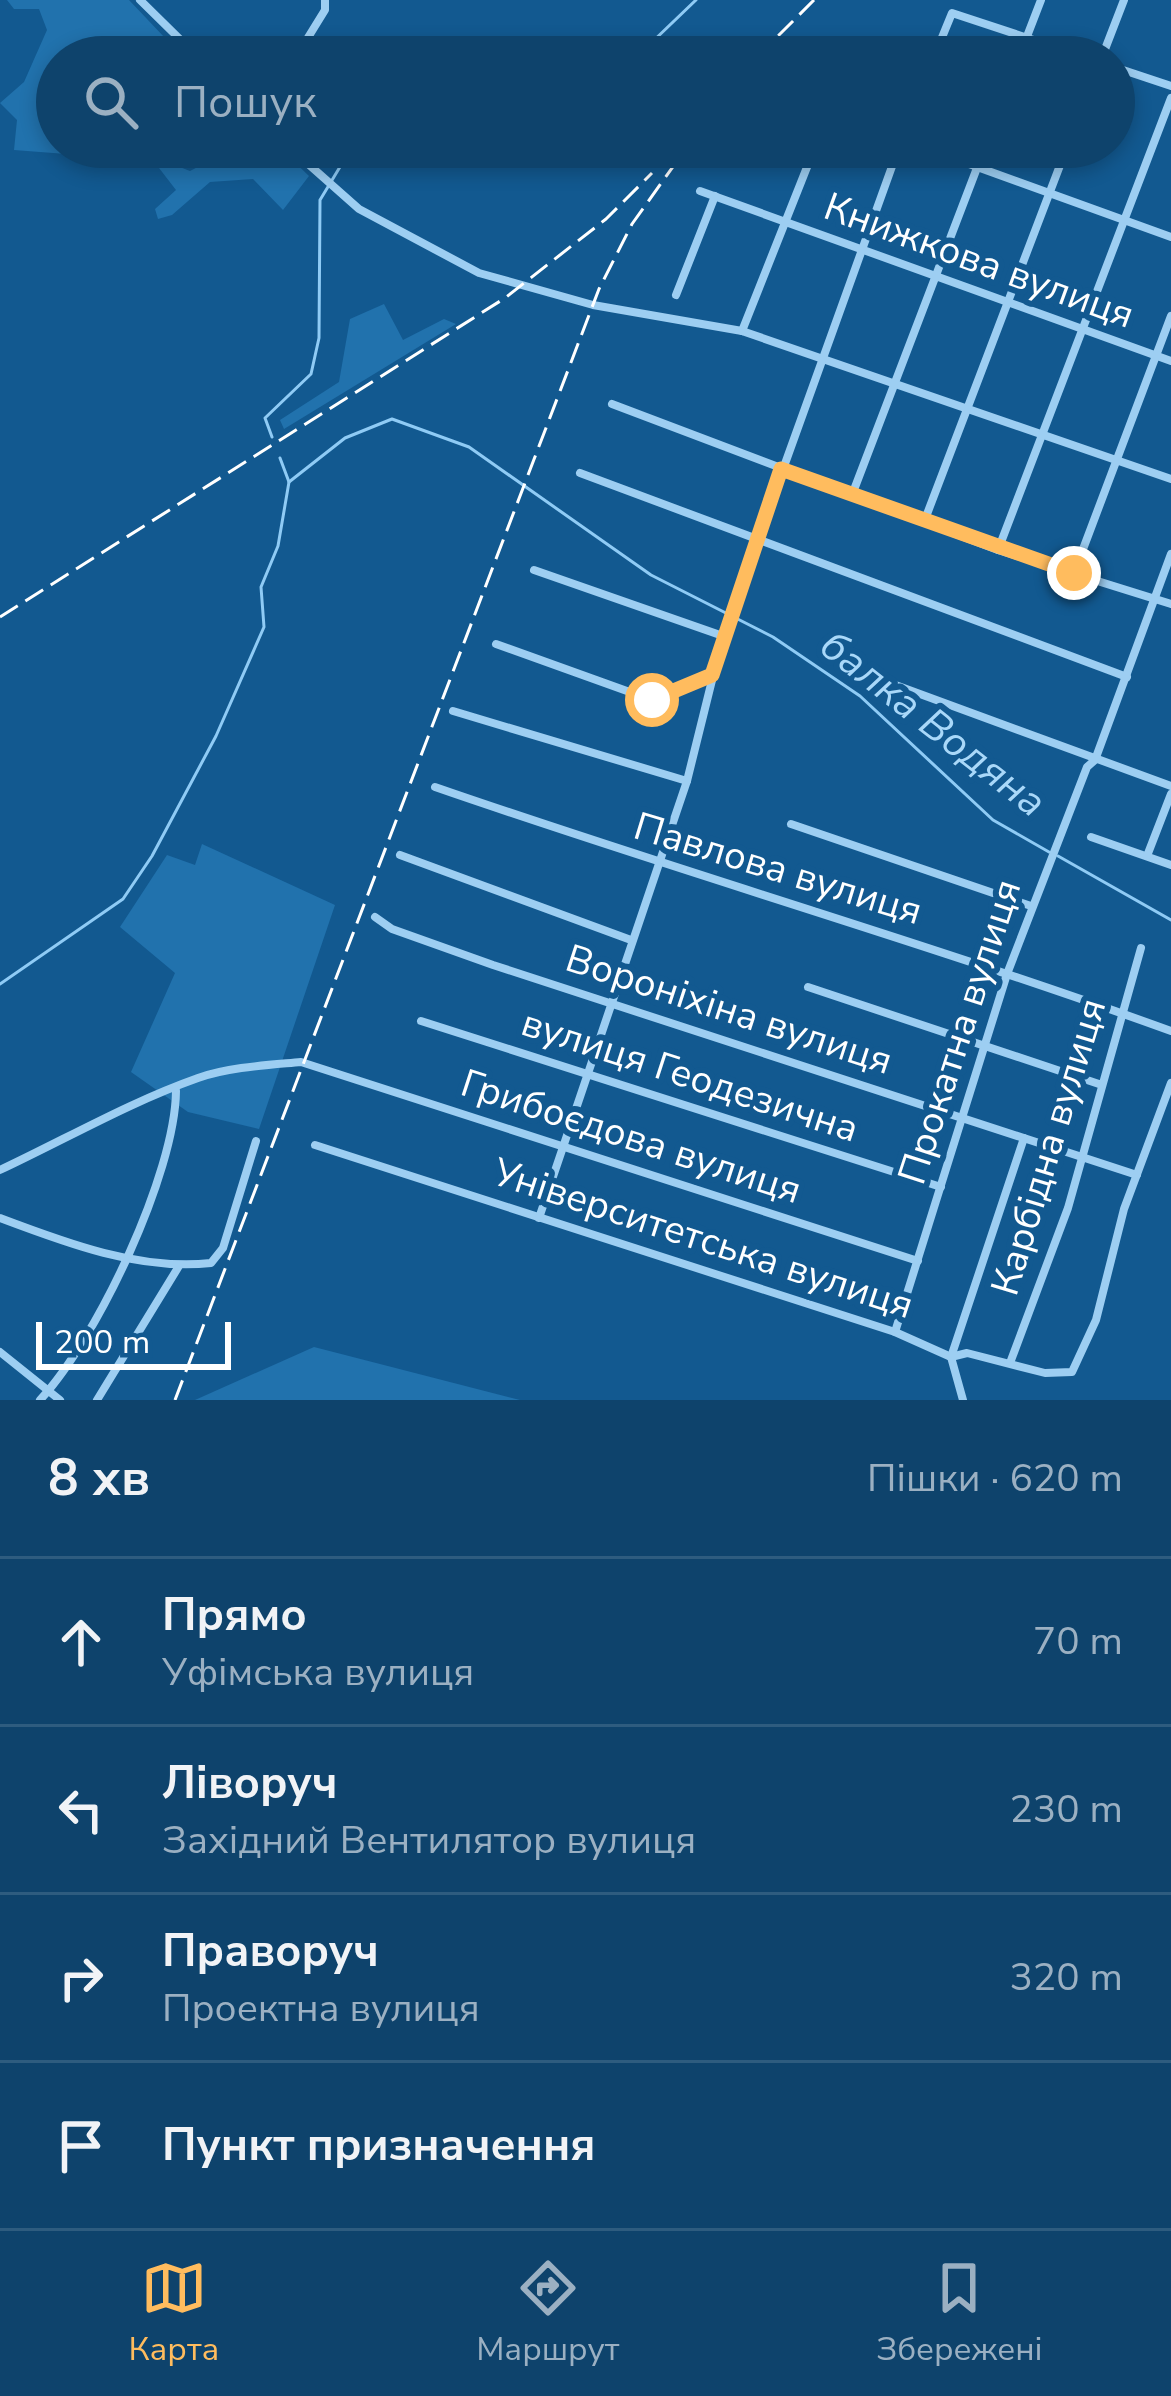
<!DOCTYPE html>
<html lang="uk">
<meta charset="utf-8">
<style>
:root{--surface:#0e436c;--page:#174a72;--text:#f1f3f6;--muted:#9bb0c2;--line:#2e5c7f;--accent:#ffbc5e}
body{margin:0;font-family:"Nunito Sans",sans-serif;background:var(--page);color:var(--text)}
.scale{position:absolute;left:36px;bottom:30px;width:195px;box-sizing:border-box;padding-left:12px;border:6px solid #fff;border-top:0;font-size:33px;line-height:42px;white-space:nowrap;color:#fff;-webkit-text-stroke:9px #125990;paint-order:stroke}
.stop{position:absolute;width:36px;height:36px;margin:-27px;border:9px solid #ffbc5e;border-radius:50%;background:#fff}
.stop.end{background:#ffbc5e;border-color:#fff;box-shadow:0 3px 12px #0008}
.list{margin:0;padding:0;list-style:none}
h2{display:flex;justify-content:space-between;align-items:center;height:156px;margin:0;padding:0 48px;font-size:51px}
h2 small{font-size:39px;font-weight:400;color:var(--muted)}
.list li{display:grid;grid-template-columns:78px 1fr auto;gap:36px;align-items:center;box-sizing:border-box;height:168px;padding:0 48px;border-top:3px solid var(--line)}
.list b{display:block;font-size:45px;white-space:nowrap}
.list p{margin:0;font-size:39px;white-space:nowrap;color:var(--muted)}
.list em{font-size:39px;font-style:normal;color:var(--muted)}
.icon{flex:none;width:66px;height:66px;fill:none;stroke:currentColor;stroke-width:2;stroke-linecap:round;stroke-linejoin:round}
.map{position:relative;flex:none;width:1171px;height:1400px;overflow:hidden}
.search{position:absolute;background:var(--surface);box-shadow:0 6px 18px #0003;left:36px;right:36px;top:36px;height:132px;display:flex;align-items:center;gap:30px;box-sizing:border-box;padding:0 42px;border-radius:66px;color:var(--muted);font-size:45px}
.sheet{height:828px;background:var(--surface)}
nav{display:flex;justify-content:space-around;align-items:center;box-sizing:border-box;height:168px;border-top:3px solid var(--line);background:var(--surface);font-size:33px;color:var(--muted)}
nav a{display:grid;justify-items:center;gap:6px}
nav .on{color:var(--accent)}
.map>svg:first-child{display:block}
.green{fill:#2172ad}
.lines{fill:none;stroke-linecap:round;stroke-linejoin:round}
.stream{stroke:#8fcbf5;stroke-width:3}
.minor{stroke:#9dcef2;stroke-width:8}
.rail{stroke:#fff;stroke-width:3;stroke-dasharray:21 9;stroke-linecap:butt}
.route{stroke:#ffbc5e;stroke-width:15}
.labels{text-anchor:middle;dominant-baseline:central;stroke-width:12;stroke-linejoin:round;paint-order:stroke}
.street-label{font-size:39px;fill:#fff;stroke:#125990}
.water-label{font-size:42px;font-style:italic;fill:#a9d8f9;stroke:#125990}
</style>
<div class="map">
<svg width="1171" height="1400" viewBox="0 0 1171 1400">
<rect width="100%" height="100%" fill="#125990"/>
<g class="green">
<path d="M7,0H129L183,57H57V147H66V154L14,150L17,120L0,103L24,82L47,30L39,9H14Z"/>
<path d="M214,147H279L309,176L283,210L253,179L210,182L172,215L158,219L155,209L176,190L159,168L162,160L190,171L211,160Z"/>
<path d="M384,304L403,340L444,319L456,324L284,429L280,420L339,382L350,319Z"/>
<path d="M202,844L335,905L259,1129L188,1112L131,1072L175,973L120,927L167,855L195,865Z"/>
<path d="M314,1347L520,1400H195Z"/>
</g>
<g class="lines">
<g class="stream">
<path d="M627,57L648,46L696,0"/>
<path d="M272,437L265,418L311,374L319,338L320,200L352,147"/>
<path d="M289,482L345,438L392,419L469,447L651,575L773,637L860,696L993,820L1049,852"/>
<path d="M1058,856L1171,920"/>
<path d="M0,984L123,899L152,856L216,736L264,627L261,587L278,546L289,482L280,458"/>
</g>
<g class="minor">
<path d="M140,0L198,57"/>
<path d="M296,57L325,10V0"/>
<path d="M847,57L848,55"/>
<path d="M934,57L952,13L1085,57"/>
<path d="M1019,57L1041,0"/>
<path d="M1102,57L1124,0"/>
<path d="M1114,67L1171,86"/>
<path d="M289,147L359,209L479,273L593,305L742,331L1171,479"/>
<path d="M922,147L1171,237"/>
<path d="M700,191L1171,361"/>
<path d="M676,295L715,196"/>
<path d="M742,331L815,147"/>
<path d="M612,404L998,550L1171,604"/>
<path d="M580,473L1127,677"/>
<path d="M852,495L985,147"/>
<path d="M924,522L1067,147"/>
<path d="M998,550L1171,98"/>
<path d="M534,570L723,636"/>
<path d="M1074,573L1171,316"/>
<path d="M496,644L652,700L711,676"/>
<path d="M871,676L1171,786"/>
<path d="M453,711L687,781"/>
<path d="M435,787C680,872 928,943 1171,1031"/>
<path d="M791,824L1031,906"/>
<path d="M1091,837L1171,865"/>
<path d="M400,855L631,940"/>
<path d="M1147,856L1171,794"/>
<path d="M375,917L392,929L493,965L1137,1175"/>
<path d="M808,987L1099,1084"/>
<path d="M421,1021L941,1187"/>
<path d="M315,1145L895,1332L951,1357L967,1353L1045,1373L1072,1372L1096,1320L1124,1209L1171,1083"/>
<path d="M0,1170C66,1139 130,1102 198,1078C229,1067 269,1065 301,1062L918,1261"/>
<path d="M0,1218C66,1243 140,1271 211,1263L223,1248L256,1141"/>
<path d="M539,1218L687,781L723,636L899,147"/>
<path d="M895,1332L1007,974L1087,767L1095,760L1171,554"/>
<path d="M0,1352L60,1400"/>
<path d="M1010,1363L1068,1208L1141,948"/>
<path d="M40,1400C97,1339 175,1174 176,1091"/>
<path d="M97,1400L179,1266"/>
<path d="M963,1400L951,1357L1024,1138"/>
</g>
<g class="rail">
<path d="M757,57L814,0"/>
<path d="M0,617L505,298L606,219L652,173"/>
<path d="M175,1400L599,289L632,224L687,147"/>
</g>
</g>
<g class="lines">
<path class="route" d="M652,700L712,675L781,469L1074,573"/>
</g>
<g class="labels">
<g class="street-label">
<text transform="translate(979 261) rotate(20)">Книжкова вулиця</text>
<text transform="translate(778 869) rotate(17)">Павлова вулиця</text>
<text transform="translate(729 1010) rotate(18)">Вороніхіна вулиця</text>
<text transform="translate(960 1032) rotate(-72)">Прокатна вулиця</text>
<text transform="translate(690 1076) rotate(18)">вулиця Геодезична</text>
<text transform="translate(631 1137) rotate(18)">Грибоєдова вулиця</text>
<text transform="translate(1049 1147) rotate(-73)">Карбідна вулиця</text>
<text transform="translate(703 1239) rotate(18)">Університетська вулиця</text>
</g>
<g class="water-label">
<text transform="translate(933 724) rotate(38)">балка Водяна</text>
</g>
</g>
</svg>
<div class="scale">200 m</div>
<div class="stop" style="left:652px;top:700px"></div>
<div class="stop end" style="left:1074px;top:573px"></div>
<div class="search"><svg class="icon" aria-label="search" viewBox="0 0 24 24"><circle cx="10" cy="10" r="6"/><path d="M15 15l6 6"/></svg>Пошук</div>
</div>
<section class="sheet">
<h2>8 хв<small>Пішки · 620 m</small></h2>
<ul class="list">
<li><svg class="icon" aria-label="ahead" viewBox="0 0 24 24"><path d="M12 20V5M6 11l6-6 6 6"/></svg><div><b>Прямо</b><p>Уфімська вулиця</p></div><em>70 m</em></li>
<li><svg class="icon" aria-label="left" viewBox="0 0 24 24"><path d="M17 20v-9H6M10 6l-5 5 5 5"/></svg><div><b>Ліворуч</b><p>Західний Вентилятор вулиця</p></div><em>230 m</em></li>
<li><svg class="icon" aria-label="right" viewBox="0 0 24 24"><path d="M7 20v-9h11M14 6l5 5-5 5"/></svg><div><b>Праворуч</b><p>Проектна вулиця</p></div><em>320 m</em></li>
<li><svg class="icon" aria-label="arrive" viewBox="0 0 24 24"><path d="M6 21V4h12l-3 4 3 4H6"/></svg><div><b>Пункт призначення</b></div></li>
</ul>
</section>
<nav>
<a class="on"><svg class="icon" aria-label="map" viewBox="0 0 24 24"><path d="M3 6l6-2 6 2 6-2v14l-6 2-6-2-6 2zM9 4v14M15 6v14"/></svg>Карта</a>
<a><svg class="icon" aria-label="directions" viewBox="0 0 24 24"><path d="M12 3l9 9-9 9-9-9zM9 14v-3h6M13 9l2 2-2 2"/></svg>Маршрут</a>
<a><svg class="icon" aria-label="saved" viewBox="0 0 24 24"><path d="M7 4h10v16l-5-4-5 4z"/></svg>Збережені</a>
</nav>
